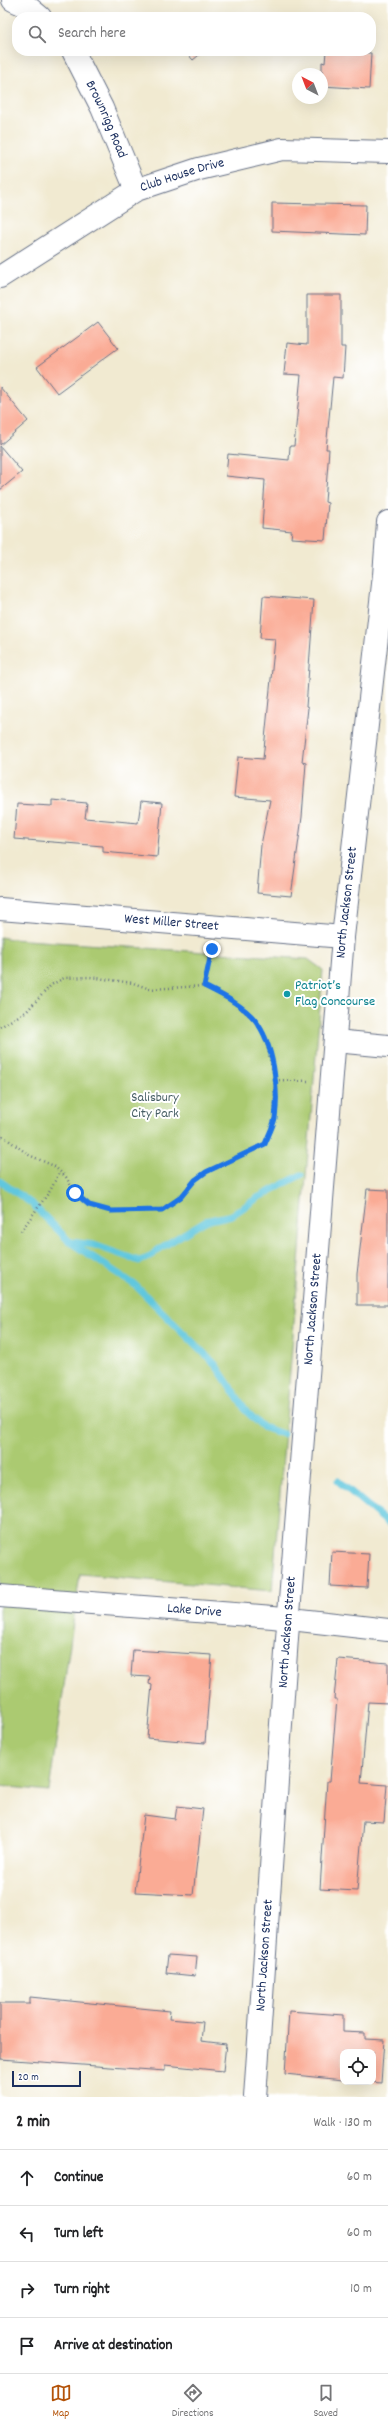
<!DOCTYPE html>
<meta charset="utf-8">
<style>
:root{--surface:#fff;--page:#f6f6f6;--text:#202124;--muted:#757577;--line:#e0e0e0;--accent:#b45309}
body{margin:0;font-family:Dekko,sans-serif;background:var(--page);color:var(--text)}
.controls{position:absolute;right:12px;bottom:12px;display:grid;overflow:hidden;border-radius:8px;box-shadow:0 4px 16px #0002}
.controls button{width:36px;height:36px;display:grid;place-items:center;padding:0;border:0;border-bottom:1px solid var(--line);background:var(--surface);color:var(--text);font:20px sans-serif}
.compass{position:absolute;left:292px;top:68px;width:36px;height:36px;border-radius:50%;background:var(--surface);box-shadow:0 4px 16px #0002;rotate:318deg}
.scale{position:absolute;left:12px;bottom:10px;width:69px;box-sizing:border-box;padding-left:4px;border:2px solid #1b2f5e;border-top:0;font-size:11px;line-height:14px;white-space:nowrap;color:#1b2f5e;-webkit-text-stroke:3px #fff;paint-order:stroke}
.stop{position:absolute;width:12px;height:12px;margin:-9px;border:3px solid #1a73e8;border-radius:50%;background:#fff}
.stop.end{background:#1a73e8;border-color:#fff;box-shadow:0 1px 4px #0008}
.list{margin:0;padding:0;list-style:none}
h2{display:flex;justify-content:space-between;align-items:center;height:52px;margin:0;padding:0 16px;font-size:17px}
h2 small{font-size:13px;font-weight:400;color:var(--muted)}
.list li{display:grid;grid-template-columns:26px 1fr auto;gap:12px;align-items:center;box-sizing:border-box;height:56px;padding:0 16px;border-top:1px solid var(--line)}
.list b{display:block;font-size:15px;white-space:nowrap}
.list em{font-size:13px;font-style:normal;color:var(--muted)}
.icon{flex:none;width:22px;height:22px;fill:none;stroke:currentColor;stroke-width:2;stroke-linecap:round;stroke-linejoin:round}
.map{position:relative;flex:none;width:388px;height:2097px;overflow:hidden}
.search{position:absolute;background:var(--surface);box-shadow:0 4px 16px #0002;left:12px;right:12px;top:12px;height:44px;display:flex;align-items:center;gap:10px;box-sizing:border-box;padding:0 14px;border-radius:16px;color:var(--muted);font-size:15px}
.sheet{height:276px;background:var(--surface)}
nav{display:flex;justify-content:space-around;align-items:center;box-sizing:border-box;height:56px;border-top:1px solid var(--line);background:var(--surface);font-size:11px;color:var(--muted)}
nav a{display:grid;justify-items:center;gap:2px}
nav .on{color:var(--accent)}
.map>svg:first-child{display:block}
.green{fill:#abca71;stroke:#637c68}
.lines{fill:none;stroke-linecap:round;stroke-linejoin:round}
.stream{stroke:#61c7de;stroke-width:7}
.building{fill:#faab95}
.minor-casing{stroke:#667086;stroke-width:24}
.path{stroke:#667086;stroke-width:2.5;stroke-dasharray:1 3;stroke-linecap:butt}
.minor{stroke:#fff;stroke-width:22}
.route{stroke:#1a73e8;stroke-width:5}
.culture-dot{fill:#0f9aa8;stroke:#fff;stroke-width:1.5}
.labels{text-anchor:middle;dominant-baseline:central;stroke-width:4;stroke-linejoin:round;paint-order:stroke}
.street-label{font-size:14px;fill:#1b2f5e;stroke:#fff}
.culture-label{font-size:14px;fill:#0d838f;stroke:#fff;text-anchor:start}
.park-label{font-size:14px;fill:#465e64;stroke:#fff}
</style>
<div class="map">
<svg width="388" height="2097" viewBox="0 0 388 2097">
<rect width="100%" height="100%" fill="#fff"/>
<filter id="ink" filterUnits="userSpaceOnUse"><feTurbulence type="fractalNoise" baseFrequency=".025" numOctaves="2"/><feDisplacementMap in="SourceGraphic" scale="8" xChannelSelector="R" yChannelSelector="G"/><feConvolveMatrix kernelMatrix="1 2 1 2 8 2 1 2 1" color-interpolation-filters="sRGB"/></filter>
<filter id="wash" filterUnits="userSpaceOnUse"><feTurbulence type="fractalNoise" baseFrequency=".012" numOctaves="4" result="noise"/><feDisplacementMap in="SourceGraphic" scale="16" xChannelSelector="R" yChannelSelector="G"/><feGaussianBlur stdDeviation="0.9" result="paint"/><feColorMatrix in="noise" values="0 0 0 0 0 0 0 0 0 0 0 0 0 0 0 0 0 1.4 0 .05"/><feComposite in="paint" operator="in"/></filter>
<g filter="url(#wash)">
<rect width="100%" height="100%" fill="#f1ead1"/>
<path class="green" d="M0,937L11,939L308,959L323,970L272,1591L80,1574L49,1791L0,1786Z"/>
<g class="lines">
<g class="stream">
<path d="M0,1181L32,1204L70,1242L135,1285L215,1364L247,1412L263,1427L283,1434"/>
<path d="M72,1242L94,1245L139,1261L148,1258L162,1247L205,1221L232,1215L259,1197L301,1175"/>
<path d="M338,1481L388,1523"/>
</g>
</g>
<g id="blocks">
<g class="building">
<path d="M185,51H204L193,60Z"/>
<path d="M326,51L371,53L369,89L322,86V62L325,63Z"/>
<path d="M272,203L366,205L365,235L272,231Z"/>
<path d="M307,295H341V347H345L343,378L333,377L326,449H329L325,502L328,503L325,540L291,538L292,531L262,528L265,480L226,476L228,454L289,460L290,446H294L301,375L284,374L287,343L307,345Z"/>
<path d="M98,322L118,348L57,393L37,367Z"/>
<path d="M0,387L28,421L0,445Z"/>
<path d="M0,446L22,472L0,490Z"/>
<path d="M263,596L314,600L306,707L308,708L302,762L306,763L302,817L291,896L257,893L261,845L270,800L234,797L238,757L263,759L275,639L260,638Z"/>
<path d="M52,800L87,803L85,818L138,823L141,801L162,803L157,857L103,852V846L14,839L17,804L52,806Z"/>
<path d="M367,1189L388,1190V1305H357V1274Z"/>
<path d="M332,1552L369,1554L367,1588L330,1586Z"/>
<path d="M133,1650L212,1655L205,1743L147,1738L152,1685L149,1684L150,1677L131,1676Z"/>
<path d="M338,1659L388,1663V1703L368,1702L361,1783L387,1785L384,1822L363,1821L357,1891L320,1889L327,1781H330L337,1699H334Z"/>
<path d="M177,1806L203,1809L193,1895L135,1892L144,1815L175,1819Z"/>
<path d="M168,1955L197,1957L195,1976L166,1973Z"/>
<path d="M30,1997L170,2011L169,2019L203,2022L201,2041L226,2044L223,2071L165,2065V2071L0,2059V2003H30Z"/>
<path d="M289,2011L343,2015V2032L365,2033V2039L384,2040L381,2083L371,2082H373V2052H343V2080L285,2074Z"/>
</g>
</g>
</g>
<g filter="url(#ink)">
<use href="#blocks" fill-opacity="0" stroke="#667086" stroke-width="1"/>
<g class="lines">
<g class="minor-casing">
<g id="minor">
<path d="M13,0L28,7L40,17"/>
<path id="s1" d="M73,51L102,108L136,190"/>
<path id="s2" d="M0,277L136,190L199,169L282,149L388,152"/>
<path id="s3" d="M0,909L343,937"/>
<path d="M335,1041L388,1046"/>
<path id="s4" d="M0,1596L273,1617L388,1630"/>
<path id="s5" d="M255,2097L287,1638L343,937L384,575L388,522"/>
</g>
</g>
<g class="path">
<path d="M204,986L212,949"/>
<path d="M0,1027L27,1011L51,985L64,978L90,977L133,983L150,989L204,986L229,999L254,1019L265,1036L275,1080V1119L265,1144L207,1172L195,1180L181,1197L161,1210L111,1211L89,1205L75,1193L66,1177L54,1166L29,1155L0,1134"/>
<path d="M275,1080L309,1081"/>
<path d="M21,1231L50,1191L60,1171"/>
</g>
<use href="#minor" class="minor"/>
</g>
</g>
<g class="lines" filter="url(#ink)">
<path class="route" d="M75,1193L89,1205L111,1211L162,1210L181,1197L195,1180L206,1172L265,1144C268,1136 273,1127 275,1118C279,1089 274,1044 255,1020C243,1005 222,995 204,986L212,949"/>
</g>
<circle class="culture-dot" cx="287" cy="994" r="4"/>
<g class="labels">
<g class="street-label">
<text stroke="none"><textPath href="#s1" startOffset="76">Brownrigg Road</textPath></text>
<text stroke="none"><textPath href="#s2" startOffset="210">Club House Drive</textPath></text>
<text stroke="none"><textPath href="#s5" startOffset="1198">North Jackson Street</textPath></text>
<text stroke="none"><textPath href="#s3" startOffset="172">West Miller Street</textPath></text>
<text stroke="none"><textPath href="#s5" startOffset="790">North Jackson Street</textPath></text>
<text stroke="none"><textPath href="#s4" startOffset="195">Lake Drive</textPath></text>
<text stroke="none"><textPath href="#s5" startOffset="466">North Jackson Street</textPath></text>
<text stroke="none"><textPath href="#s5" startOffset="142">North Jackson Street</textPath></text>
</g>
<g class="culture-label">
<text x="295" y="986">Patriot’s<tspan x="295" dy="16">Flag Concourse</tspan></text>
</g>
<g class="park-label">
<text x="155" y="1098">Salisbury<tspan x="155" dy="16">City Park</tspan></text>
</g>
</g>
</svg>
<div class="controls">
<button><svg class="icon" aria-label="locate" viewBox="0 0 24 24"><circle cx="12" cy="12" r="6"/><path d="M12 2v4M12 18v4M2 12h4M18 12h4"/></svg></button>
</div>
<svg class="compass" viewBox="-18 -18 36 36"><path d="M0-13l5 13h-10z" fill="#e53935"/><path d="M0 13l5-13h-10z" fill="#757577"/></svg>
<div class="scale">20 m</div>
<div class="stop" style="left:75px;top:1193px"></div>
<div class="stop end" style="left:212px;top:949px"></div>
<div class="search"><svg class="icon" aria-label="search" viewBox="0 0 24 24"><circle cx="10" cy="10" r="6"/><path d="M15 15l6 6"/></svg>Search here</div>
</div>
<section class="sheet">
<h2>2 min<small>Walk · 130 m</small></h2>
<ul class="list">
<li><svg class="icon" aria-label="ahead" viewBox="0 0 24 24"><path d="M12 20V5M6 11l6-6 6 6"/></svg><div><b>Continue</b></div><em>60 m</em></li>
<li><svg class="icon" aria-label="left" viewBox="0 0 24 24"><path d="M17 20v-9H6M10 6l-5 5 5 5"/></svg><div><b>Turn left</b></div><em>60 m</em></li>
<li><svg class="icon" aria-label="right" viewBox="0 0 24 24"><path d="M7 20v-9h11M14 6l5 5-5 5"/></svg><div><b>Turn right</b></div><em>10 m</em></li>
<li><svg class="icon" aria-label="arrive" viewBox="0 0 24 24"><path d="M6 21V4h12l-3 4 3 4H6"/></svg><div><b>Arrive at destination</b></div></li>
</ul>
</section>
<nav>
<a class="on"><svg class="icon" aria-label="map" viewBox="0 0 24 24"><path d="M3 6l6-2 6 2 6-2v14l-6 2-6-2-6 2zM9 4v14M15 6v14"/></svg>Map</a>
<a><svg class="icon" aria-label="directions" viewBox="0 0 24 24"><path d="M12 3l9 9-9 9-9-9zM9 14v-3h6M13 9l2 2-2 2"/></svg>Directions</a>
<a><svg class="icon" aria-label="saved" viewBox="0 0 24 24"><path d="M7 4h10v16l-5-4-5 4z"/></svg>Saved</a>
</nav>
